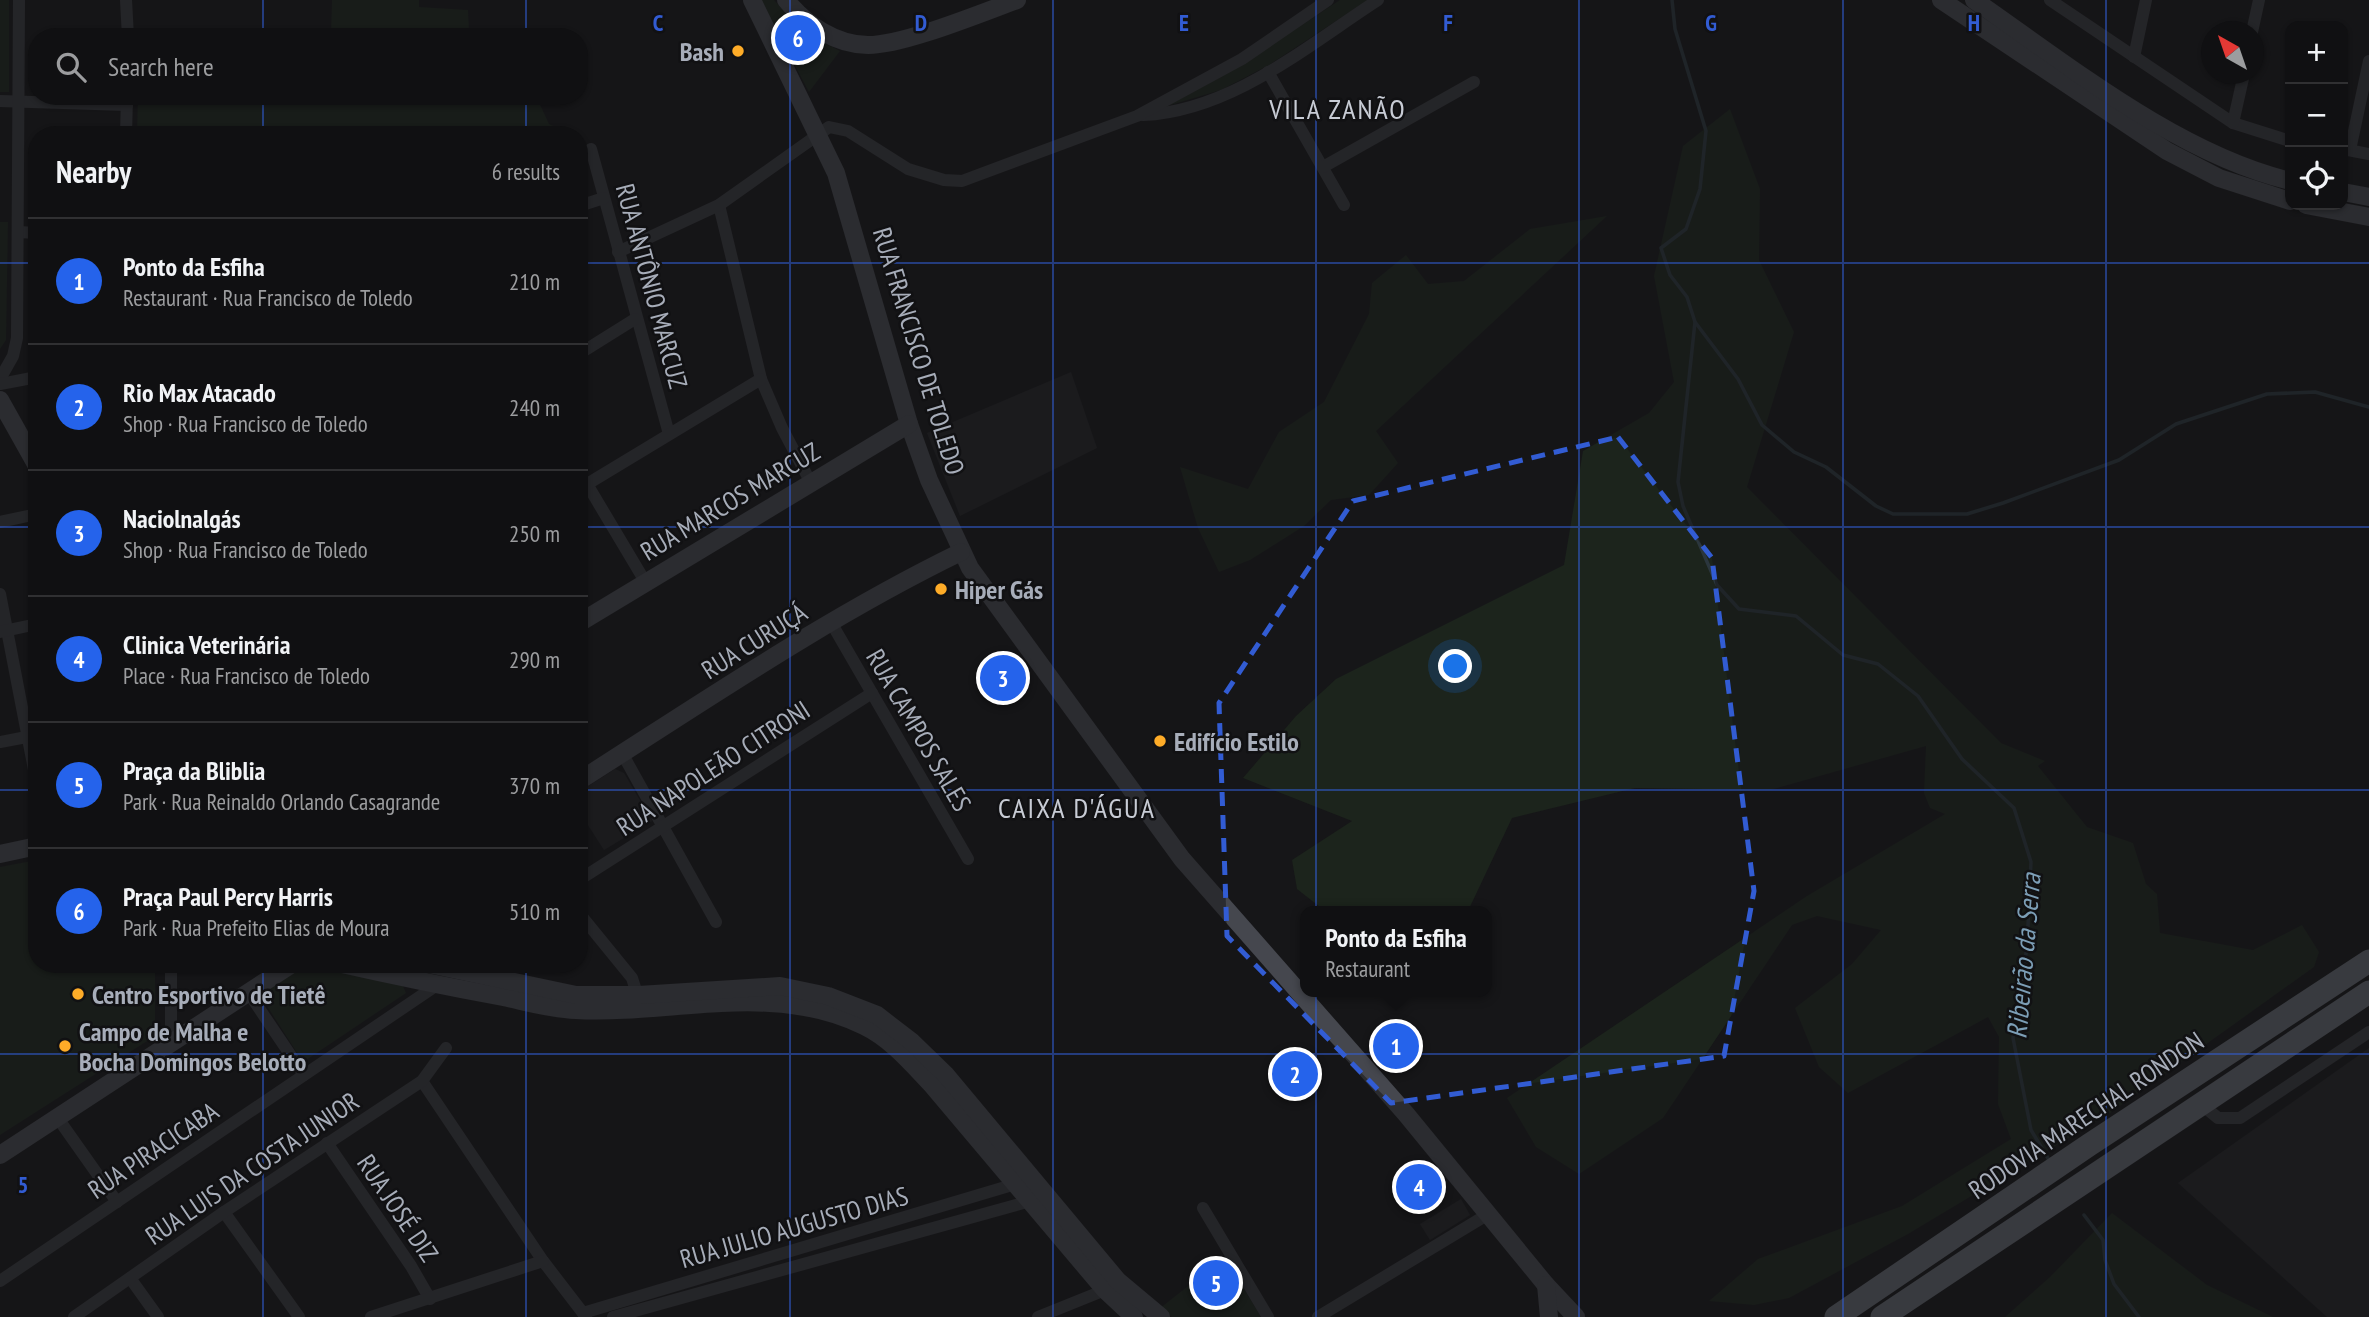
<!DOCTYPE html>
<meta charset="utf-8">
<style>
:root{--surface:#101012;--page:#1e1e20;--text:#f1f3f6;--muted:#9c9d9f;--line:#303032;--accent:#2563eb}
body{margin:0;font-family:"PT Sans Narrow",sans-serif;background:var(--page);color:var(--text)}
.controls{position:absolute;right:21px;top:21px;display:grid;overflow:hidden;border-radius:14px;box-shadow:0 2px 5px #0004}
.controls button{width:63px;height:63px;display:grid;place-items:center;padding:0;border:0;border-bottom:2px solid var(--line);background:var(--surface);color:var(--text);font:35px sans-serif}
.compass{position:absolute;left:2201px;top:21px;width:63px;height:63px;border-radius:50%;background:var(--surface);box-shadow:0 2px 5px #0004;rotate:320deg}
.you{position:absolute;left:1456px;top:667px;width:24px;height:24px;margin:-18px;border:5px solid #fff;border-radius:50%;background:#1a73e8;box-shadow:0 0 0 10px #1a73e833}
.badge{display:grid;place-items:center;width:46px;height:46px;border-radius:50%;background:var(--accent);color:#fff;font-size:23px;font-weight:700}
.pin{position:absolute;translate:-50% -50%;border:4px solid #fff;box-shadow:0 2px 7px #0006}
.popup{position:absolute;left:1300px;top:906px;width:192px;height:91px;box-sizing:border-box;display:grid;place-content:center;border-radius:14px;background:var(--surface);filter:drop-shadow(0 2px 5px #0005);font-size:23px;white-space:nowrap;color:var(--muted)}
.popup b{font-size:26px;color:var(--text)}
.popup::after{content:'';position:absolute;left:50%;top:100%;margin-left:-14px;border:14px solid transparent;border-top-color:var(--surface)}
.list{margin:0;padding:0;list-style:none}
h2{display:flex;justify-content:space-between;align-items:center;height:91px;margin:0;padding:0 28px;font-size:30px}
h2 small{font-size:23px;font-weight:400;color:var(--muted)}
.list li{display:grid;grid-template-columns:46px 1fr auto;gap:21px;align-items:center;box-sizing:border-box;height:126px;padding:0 28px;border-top:2px solid var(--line)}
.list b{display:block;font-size:26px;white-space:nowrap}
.list p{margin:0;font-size:23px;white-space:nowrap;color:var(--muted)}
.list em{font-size:23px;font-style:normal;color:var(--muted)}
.icon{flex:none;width:38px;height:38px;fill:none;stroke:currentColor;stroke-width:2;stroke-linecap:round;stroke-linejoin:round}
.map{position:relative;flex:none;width:2369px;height:1317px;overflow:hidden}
.search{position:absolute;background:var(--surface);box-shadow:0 2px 5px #0004;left:28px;top:28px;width:560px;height:77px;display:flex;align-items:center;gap:18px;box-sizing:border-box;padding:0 24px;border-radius:28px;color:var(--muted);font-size:26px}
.panel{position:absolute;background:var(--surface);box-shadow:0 2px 5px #0004;left:28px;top:126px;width:560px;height:847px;border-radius:28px}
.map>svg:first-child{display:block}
.built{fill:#222225}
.green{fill:#1c241c}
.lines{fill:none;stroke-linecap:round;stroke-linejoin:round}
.stream{stroke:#2b363d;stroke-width:3.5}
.street{stroke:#37383d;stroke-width:12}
.secondary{stroke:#45474e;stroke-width:18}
.highway{stroke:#62666f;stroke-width:23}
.marked{fill:none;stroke:#325cd3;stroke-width:5;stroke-dasharray:14 9;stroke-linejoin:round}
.grid{fill:none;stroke:#325cd3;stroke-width:2;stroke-opacity:0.55}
.poi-dot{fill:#feac28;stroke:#111113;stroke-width:2.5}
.labels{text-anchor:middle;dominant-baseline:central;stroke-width:5;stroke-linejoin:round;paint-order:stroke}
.poi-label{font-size:26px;font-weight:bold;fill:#a7adb9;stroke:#111113;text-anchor:start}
.street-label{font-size:26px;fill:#a7adb9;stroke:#111113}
.neighbourhood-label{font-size:28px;letter-spacing:2px;fill:#c8ccd5;stroke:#111113}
.water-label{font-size:28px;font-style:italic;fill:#7c9eb6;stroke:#111113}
.grid-label{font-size:23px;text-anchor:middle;font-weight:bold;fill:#325cd3;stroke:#111113;stroke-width:5;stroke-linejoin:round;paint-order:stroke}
</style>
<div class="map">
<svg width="2369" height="1317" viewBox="0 0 2369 1317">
<rect width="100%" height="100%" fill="#161618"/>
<g class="built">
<path d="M1071,372L1097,448L960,516L927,433Z"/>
<path d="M615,769L624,773L652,821L604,850L579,811V792Z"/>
<path d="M2369,1048V1317H2327L2178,1183Z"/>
<path d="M1461,1199L1470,1215L1430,1240L1420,1224Z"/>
</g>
<g class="green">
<rect x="0" y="0" width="9" height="92"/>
<path d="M332,0H419V7L468,10L469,30L505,31L507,37H140V31L331,35Z"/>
<path d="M760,0H774L802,31L840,51L809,92Z"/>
<path d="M1340,0H1368L1269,65L1221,90L1167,106L1235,69Z"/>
<path d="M138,96H536L549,124L572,135H137Z"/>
<path d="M1730,109L1760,189L1759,260L1794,332L1747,487L2001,743L2045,761L2038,766L2087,827L2133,843L2146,884L2157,894L2160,933L2253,950L2302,925L2319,952L2314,967L2110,1113L1908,1234L1789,1298L1754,1305L1709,1301L1758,1259L1902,1206L2011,1139L1998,1104L1999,1037L1988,1017L1848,1093L1819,1067L1795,1008L1852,964L1881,930L1817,916L1792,925L1663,1118L1579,1174L1536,1147L1507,1098L1807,896L1945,814L1930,808L1924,793L1926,746L1770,790L1635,788L1512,818L1468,911H1325L1297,889L1292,860L1352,821L1243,778L1296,716L1336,679L1564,565L1583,451L1649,413L1674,382L1654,276L1683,146Z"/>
<path d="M1607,216L1376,431L1398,463L1369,495L1331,500L1304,526L1250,560L1219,572L1198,528L1180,467L1248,489L1279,432L1324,402L1369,314L1372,283L1406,255L1428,284L1464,281L1530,229Z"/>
<path d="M0,222H8L6,340L0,349Z"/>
<path d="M37,860V964H155V1036L0,1135V867Z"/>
<path d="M304,964L402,984L406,993L303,1062L258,992Z"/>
<path d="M2112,1213L2207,1285L2273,1317H2005L2050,1277Z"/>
<path d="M1225,1257L1261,1317H1172L1159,1309Z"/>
</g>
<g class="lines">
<g class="stream">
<path d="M1672,0L1675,29L1706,131L1700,189L1686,229L1661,248L1670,275L1687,297L1695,322L1678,482L1683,506L1717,585L1739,609L1796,616L1843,655L1878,664L1918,696L1962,759L2014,808L2031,862L2027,947L2013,1038L2031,1130L2049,1160"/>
<path d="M1695,322L1738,379L1762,425L1794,452L1826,467L1876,506L1893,514H1967L2003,503L2119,460L2176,424L2267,394L2315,392L2369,407"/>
<path d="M2084,1215L2103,1240L2105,1260L2114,1284L2139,1317"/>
</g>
<g class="street">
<path d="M126,0L128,37"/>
<path d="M2050,0L2233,123L2290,141"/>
<path d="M2252,32L2259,0"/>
<path d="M2134,57L2146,0"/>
<path d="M1268,72L1344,205"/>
<path d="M0,101L127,105"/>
<path d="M1143,115C1231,111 1307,46 1378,0"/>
<path d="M2233,123L2244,74"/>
<path d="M126,135L127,96"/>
<path d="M591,149L669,434"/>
<path d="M2343,149L2369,154"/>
<path d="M2350,150L2369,61"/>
<path d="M1323,167L1474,82"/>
<path d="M719,205L761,379L782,428L811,483"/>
<path d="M579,206L604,198"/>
<path d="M18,232L37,233"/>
<path d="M618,252L719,205L829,127L848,131L908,169L944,180L962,181L1137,116L1242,59L1328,0"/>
<path d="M579,354L635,319"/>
<path d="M0,379L13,356L17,338L19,0"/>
<path d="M0,384L37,377"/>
<path d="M587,484L646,583"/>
<path d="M579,489L761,379"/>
<path d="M0,522L37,514"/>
<path d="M0,594L37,785"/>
<path d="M832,624L968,859"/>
<path d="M0,632L37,624"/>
<path d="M0,742L37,735"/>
<path d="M622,753L716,922"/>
<path d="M579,880L872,693"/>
<path d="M579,913L632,978L639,1000"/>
<path d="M171,964V1043"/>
<path d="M248,992L304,1075"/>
<path d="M422,1081L543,1261L586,1317"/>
<path d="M2201,1104L2218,1118H2240L2369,1032"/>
<path d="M57,1117L117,1202"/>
<path d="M327,1143L411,1266L430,1299"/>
<path d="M1203,1208L1268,1317"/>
<path d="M224,1212L299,1317"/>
<path d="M130,1278L158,1317"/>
<path d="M0,1281L437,985"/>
<path d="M583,1313L1022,1182"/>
<path d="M74,1317L224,1212L422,1081L446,1048"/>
<path d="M371,1317L543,1261"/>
<path d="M613,1317L1034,1200"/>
<path d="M1038,1317L1105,1290"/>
<path d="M1318,1317L1490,1213"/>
</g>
<g class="secondary">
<path d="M752,0L836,173L909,424L929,480L970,568L1182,859L1406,1114L1546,1285L1576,1317"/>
<path d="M786,0C805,24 836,45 868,45C904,45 981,13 1017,0"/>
<path d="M1941,0L2167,151L2219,178L2290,201"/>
<path d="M1974,0C2068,65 2178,154 2290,181"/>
<path d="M2343,192L2369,197"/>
<path d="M2306,205L2369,217"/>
<path d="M0,400L37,466"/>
<path d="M579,623L909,424"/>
<path d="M579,781C703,702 829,616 961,552"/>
<path d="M0,854L37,846"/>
<path d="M342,964C395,976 449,987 503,997C527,1002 551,1009 576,1010C671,1015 774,981 864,1026C891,1039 911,1063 931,1084L1105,1290L1134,1317"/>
<path d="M429,964L576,995H639L780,986L828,996L877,1015L912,1042L946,1075L1118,1281L1161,1317"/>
<path d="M0,1155L292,964"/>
<path d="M1546,1285L1549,1317"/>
</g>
<g class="highway">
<path d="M1836,1317L2089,1145L2369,961"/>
<path d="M1882,1317L2369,992"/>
</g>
</g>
<path d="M0 0H2369V1317H0ZM1618,437L1712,558L1754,891L1724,1056L1391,1103L1227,936L1219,703L1353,501Z" fill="#161618" fill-opacity=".55" fill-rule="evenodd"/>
<path class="marked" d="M1618,437L1712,558L1754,891L1724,1056L1391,1103L1227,936L1219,703L1353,501Z"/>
<path class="grid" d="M263,0V37M526,0V37M790,0V1317M1053,0V1317M1316,0V1317M1579,0V1317M1843,0V1317M2106,0V1317M263,96V135M526,96V135M0,263H37M579,263H2369M0,527H37M579,527H2369M0,790H37M579,790H2369M263,964V1317M526,964V1317M0,1054H2369"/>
<g class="poi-dot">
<circle cx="738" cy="51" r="7"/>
<circle cx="941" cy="589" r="7"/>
<circle cx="1160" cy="741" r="7"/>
<circle cx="78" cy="994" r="7"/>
<circle cx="65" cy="1046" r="7"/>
</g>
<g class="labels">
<g class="poi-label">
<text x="724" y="51" text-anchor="end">Bash</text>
<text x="955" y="589">Hiper Gás</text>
<text x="1174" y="741">Edifício Estilo</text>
<text x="92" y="994">Centro Esportivo de Tietê</text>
<text x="79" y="1031">Campo de Malha e<tspan x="79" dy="30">Bocha Domingos Belotto</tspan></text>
</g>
<g class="street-label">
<text transform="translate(652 286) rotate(75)">RUA ANTÔNIO MARCUZ</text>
<text transform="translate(919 351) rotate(73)">RUA FRANCISCO DE TOLEDO</text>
<text transform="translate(730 501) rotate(-31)">RUA MARCOS MARCUZ</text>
<text transform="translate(754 641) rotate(-32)">RUA CURUÇÁ</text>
<text transform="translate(919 730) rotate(60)">RUA CAMPOS SALES</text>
<text transform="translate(713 768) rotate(-33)">RUA NAPOLEÃO CITRONI</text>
<text transform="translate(2086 1115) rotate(-34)">RODOVIA MARECHAL RONDON</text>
<text transform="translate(153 1150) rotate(-34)">RUA PIRACICABA</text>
<text transform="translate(252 1168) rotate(-34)">RUA LUIS DA COSTA JUNIOR</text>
<text transform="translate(398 1208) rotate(56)">RUA JOSÉ DIZ</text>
<text transform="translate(794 1227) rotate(-16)">RUA JULIO AUGUSTO DIAS</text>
</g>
<g class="neighbourhood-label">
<text x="1338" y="108">VILA ZANÃO</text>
<text x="1077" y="807">CAIXA D'ÁGUA</text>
</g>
<g class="water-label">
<text transform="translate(2023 956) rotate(-85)">Ribeirão da Serra</text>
</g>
</g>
<g class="grid-label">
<text x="658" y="31">C</text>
<text x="921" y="31">D</text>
<text x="1184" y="31">E</text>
<text x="1448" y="31">F</text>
<text x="1711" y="31">G</text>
<text x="1974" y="31">H</text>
<text x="23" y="1193">5</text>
</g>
</svg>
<div class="controls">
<button>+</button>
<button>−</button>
<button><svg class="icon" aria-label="locate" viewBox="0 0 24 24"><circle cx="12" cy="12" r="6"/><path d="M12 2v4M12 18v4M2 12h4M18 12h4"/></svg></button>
</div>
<svg class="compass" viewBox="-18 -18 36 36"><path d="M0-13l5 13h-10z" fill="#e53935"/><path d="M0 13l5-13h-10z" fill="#9c9d9f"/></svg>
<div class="you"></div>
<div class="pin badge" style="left:1396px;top:1046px">1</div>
<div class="popup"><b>Ponto da Esfiha</b>Restaurant</div>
<div class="pin badge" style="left:1295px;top:1074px">2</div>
<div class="pin badge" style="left:1003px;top:678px">3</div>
<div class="pin badge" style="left:1419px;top:1187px">4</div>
<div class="pin badge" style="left:1216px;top:1283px">5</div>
<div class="pin badge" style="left:798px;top:38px">6</div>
<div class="search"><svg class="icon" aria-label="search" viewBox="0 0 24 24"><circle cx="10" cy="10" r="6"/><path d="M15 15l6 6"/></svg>Search here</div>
<section class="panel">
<h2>Nearby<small>6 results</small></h2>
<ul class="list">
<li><span class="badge">1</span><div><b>Ponto da Esfiha</b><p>Restaurant · Rua Francisco de Toledo</p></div><em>210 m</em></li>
<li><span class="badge">2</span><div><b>Rio Max Atacado</b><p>Shop · Rua Francisco de Toledo</p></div><em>240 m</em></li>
<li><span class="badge">3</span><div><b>Naciolnalgás</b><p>Shop · Rua Francisco de Toledo</p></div><em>250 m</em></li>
<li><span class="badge">4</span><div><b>Clinica Veterinária</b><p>Place · Rua Francisco de Toledo</p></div><em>290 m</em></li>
<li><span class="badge">5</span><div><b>Praça da Bliblia</b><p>Park · Rua Reinaldo Orlando Casagrande</p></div><em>370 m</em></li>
<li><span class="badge">6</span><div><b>Praça Paul Percy Harris</b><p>Park · Rua Prefeito Elias de Moura</p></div><em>510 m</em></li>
</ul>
</section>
</div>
